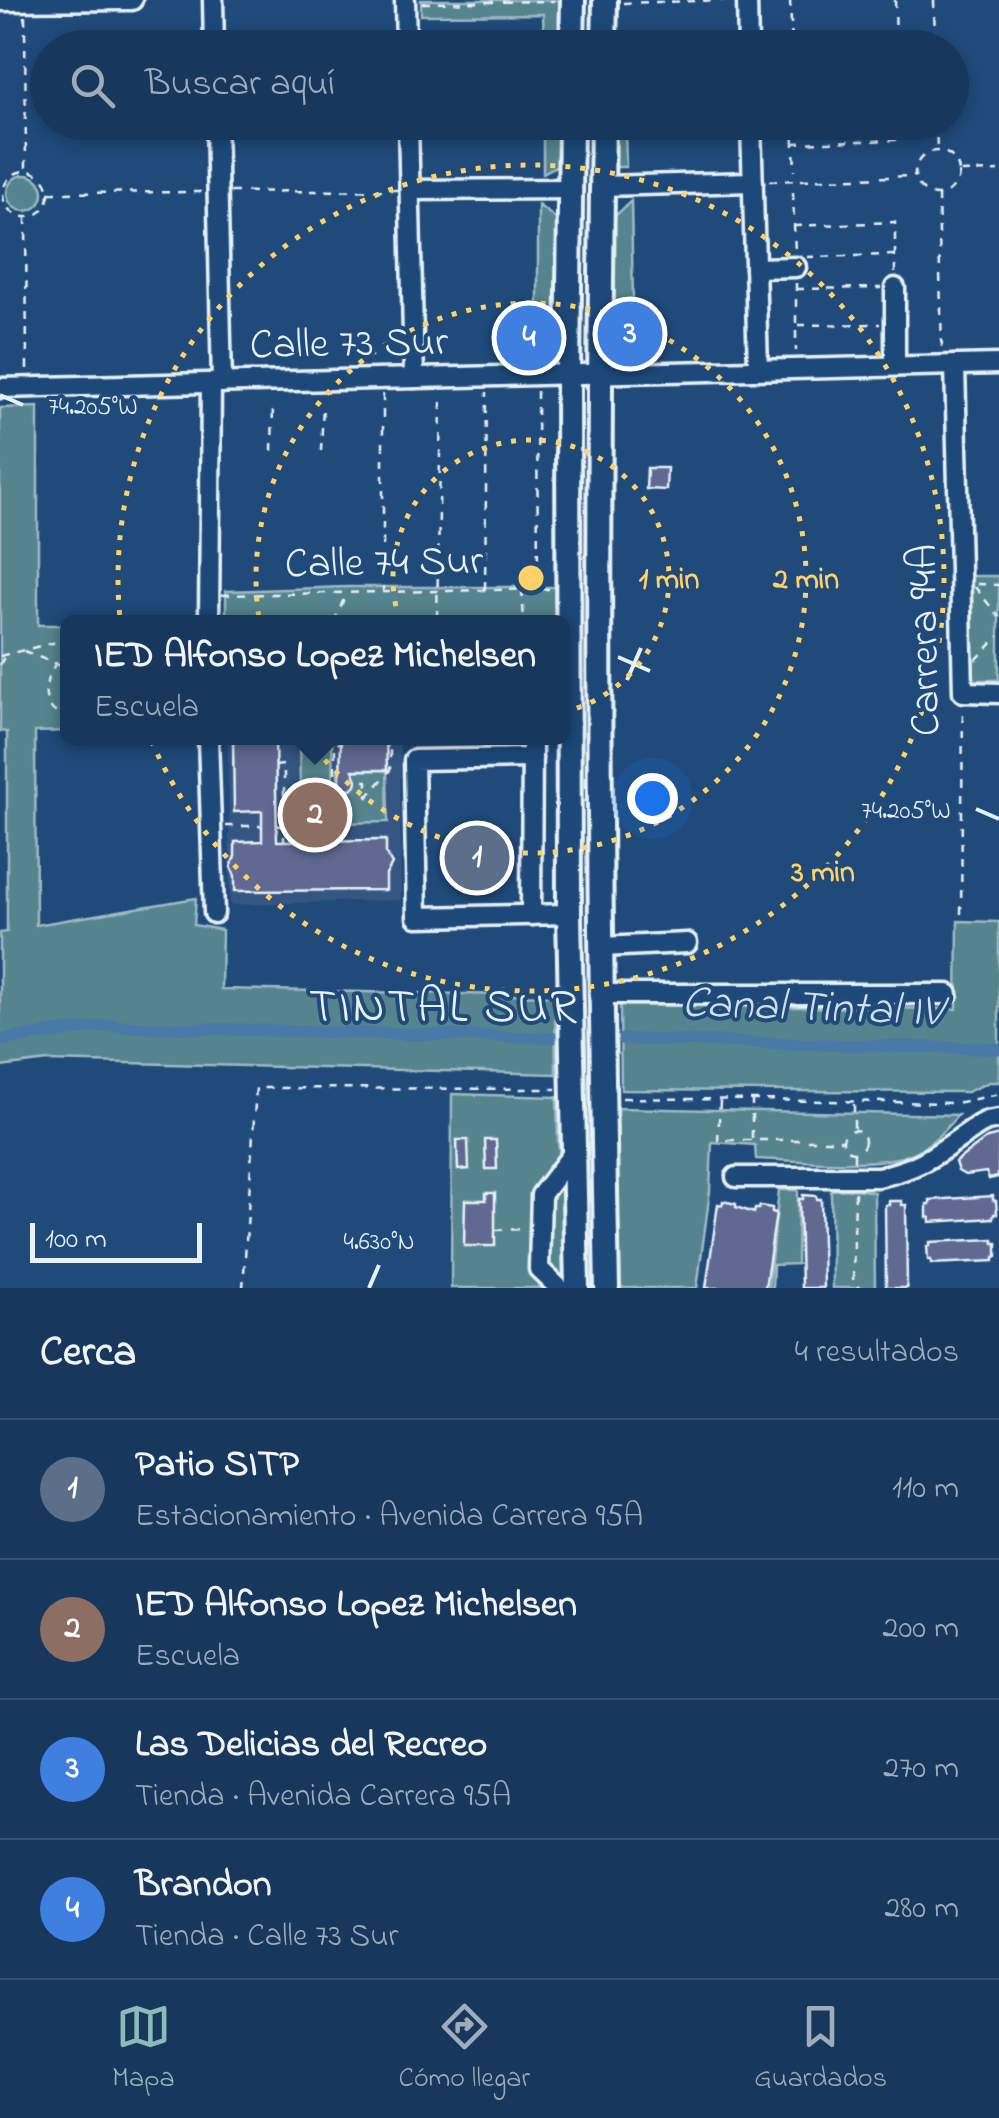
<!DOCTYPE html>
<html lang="es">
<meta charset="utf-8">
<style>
:root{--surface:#17385c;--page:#244365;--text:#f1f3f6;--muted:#9eacbb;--line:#365272;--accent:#8bbbb9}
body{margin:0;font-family:"Indie Flower",sans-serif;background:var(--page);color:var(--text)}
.scale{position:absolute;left:30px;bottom:25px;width:172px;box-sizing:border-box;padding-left:10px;border:5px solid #e8f1f8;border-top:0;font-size:28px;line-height:35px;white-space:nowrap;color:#e8f1f8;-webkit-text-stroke:8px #1f4a7a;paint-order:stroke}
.you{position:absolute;left:652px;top:798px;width:35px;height:35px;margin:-25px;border:8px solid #fff;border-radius:50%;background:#1a73e8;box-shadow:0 0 0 15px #1a73e833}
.badge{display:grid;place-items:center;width:65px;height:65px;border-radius:50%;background:var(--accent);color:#fff;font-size:32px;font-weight:700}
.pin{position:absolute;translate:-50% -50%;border:5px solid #fff;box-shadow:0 2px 10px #0006}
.popup{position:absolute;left:60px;top:615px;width:510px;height:130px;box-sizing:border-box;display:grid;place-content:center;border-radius:15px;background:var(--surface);filter:drop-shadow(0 2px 8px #0005);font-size:32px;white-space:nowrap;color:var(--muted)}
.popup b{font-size:38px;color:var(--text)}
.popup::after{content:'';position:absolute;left:50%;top:100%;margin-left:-20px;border:20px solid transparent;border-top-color:var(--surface)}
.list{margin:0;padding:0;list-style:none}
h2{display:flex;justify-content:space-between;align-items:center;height:130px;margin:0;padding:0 40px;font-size:42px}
h2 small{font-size:32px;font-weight:400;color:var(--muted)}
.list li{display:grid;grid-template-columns:65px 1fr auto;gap:30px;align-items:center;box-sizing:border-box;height:140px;padding:0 40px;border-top:2px solid var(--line)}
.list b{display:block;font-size:38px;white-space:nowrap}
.list p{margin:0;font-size:32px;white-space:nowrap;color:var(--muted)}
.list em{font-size:32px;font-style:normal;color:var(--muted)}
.icon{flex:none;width:55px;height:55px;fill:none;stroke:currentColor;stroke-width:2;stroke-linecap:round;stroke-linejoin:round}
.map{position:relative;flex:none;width:999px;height:1288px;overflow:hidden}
.search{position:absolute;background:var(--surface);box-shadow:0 5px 15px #0003;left:30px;right:30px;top:30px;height:110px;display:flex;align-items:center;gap:25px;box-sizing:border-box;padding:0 35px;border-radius:55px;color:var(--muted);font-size:38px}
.sheet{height:690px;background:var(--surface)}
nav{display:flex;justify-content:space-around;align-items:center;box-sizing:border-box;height:140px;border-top:2px solid var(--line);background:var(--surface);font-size:28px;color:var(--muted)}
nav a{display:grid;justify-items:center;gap:5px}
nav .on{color:var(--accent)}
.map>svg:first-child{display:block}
.built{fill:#365683}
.green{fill:#54848e;stroke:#9ebac3;stroke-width:2.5}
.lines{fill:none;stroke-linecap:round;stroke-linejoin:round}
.canal{stroke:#4a79a7;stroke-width:12}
.building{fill:#5f6992;stroke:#e8f1f8;stroke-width:2.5}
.minor-casing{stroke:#e8f1f8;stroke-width:25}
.major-casing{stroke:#e8f1f8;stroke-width:30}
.path{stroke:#e8f1f8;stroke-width:2.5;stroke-dasharray:8 8;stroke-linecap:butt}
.minor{stroke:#1f4a7a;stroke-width:18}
.major{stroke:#1f4a7a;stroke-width:22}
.ticks{fill:none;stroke:#e8f1f8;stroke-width:4}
.ring{fill:none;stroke:#ffd166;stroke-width:5;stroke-dasharray:5 10}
.labels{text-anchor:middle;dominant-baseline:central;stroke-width:8;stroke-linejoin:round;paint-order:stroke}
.street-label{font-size:42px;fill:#e8f1f8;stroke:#1f4a7a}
.water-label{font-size:45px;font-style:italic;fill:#d0dfec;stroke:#1f4a7a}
.quarter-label{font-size:48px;letter-spacing:2.5px;fill:#e8f1f8;stroke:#1f4a7a}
.ticks-label{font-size:25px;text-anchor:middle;fill:#e8f1f8;stroke:#1f4a7a;stroke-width:8;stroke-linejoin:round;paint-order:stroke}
.centre{fill:#ffd166;stroke:#1f4a7a;stroke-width:5}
.ring-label{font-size:30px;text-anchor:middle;font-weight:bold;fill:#ffd166;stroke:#1f4a7a;stroke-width:8;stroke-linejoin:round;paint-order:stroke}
</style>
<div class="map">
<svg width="999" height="1288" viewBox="0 0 999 1288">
<rect width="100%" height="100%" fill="#1f4a7a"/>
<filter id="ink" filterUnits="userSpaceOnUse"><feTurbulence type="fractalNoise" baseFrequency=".01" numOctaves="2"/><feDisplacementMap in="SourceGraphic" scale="20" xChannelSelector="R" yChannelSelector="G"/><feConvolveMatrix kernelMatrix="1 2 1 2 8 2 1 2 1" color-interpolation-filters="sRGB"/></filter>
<g filter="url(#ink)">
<path class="built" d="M228,738H400L401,900L230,905Z"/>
<g class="green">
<path d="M421,0H561L560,47H544L543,14L421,15Z"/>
<path d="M543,123H559V164L543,173Z"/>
<path d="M614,123H625L626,167H614Z"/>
<circle cx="25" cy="193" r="18"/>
<path d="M631,201L634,352H626L624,346L609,344L613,218Z"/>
<path d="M538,205L559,221L557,351L538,364Z"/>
<path d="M38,407V625H67L68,731L35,732L36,925L196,898L194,925L222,930L221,989L555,996L556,1074L48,1061L0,1067V933L7,932V732L0,731V408Z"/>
<path d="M972,576H999V680H973Z"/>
<path d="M347,587H554L555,622H226V591Z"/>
<path d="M299,740H332L333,783L300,784Z"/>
<path d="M387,770L388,822L337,823L338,771Z"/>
<path d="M958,921L999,922V1082H989L967,1092L621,1090L620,1005L957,1009Z"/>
<path d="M452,1094L557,1097L558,1143L564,1176V1288H451Z"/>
<path d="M616,1108L958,1115C945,1130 930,1146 911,1154C877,1168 794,1160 756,1159L755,1145L712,1142L710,1191L697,1288H619Z"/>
<path d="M855,1189L874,1192L875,1288H832L831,1190Z"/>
<path d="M779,1190H798L797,1264L773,1265L772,1288H768Z"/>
</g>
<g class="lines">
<g class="canal">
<path d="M623,1039L999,1049"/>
<path d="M0,1040L106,1026L553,1038"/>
</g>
</g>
<g class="building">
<path d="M647,468H667L666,490L646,489Z"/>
<path d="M233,738H275L277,841L386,840V854L392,864L386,875V890L235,891V876L231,867L235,856V842L262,841V811L234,812Z"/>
<path d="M341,738H386L387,770H353L357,780L356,785L352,789L343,788L340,780Z"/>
<path d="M999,1135L998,1177L989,1179L986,1172L965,1175L958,1171L955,1162L987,1138Z"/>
<path d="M457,1140H468L469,1169L458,1170Z"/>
<path d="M485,1140H496L497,1169H486Z"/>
<path d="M486,1193H495V1246H464L465,1200H486Z"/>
<path d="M803,1195L816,1196L817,1199H821L823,1288H801L799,1199H803Z"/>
<path d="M993,1196V1200L996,1201L997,1214H994L993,1218L930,1222V1218L927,1217V1204H930V1200Z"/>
<path d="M723,1201L736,1204V1207L754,1213L755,1209H759L760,1206L772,1208V1212L776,1213L765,1288H706L718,1204L722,1205Z"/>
<path d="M889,1201H902V1205H906L907,1288H886L885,1205H889Z"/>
<path d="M993,1239L994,1243H997V1256L994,1257V1261L931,1264V1260H928L927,1246H930V1242Z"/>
</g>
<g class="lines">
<g class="minor-casing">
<g id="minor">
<path d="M213,0L214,48"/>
<path d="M405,0L406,48"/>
<path d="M747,0L748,48"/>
<path d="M0,1L132,0"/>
<path d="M216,122L222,383"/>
<path d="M408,122L414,378"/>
<path d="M751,122L758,369"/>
<path d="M602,186L753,182"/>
<path d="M410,190L570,189"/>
<path d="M755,268L796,267"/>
<path d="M895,288V366"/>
<path d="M955,365L963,692L999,693"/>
<path d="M0,388L999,364"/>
<path d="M209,622L211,383"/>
<path d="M208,738L214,913"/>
<path d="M532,758L414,760L417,917L569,914"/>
<path d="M531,915L532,738"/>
<path d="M601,947L687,943"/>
<path d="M601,994H948"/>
<path d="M736,1177H878C924,1168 941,1150 979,1125L987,1121L999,1119"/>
<path d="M559,1288L539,1269L541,1195L574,1152"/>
</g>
</g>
<g class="major-casing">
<g id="major">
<path d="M572,48L573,0"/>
<path d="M604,48L605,0"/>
<path d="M571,122L568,374L569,914L577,1288"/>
<path d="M603,122C597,511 598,900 607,1288"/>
</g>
</g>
<g class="path">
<path d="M790,0L792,48"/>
<path d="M895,0L896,48"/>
<path d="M934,0L935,48"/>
<path d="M422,3L554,1"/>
<path d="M623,3L732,0"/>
<path d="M25,16L26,171"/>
<path d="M792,35L884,34"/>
<path d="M793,122L795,171"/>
<path d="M936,122L937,150"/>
<path d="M793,143L895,140V122"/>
<circle cx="937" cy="173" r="22"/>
<circle cx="26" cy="194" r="23"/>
<path d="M961,172L999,171"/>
<path d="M769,181L915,176"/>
<path d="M230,192L397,190"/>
<path d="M793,192L795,255"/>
<path d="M49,193L202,192"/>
<path d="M938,195L942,349"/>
<path d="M26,217L27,371"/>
<path d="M794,226L895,222V274"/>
<path d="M807,257L894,255"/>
<path d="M796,283V351"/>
<path d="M796,289L881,288"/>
<path d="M798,325L880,324"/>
<path d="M537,391L538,588"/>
<path d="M383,394V591"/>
<path d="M272,451L273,405"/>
<path d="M321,451L323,404"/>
<path d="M977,584L999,585"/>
<path d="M975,587L999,617"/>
<path d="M485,589L487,392"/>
<path d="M522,590L524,622"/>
<path d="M222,595L549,589"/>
<path d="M437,618L441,402"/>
<path d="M334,622L346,594"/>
<path d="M24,651L68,669"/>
<path d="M68,651C45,668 32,709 68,718"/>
<path d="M0,656L68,639"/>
<path d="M976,660L999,636"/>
<path d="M0,665L4,657"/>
<path d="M275,766L284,765V841"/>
<path d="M364,781H367V797"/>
<path d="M367,798L390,770V747H387"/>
<path d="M226,826H262"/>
<path d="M276,826H335V743H341"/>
<path d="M335,827V841"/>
<path d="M961,914L963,708"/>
<path d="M622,1098L956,1103L999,1094"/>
<path d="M720,1101L718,1140H843"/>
<path d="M854,1128V1102"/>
<circle cx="854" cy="1141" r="11"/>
<path d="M752,1138V1101"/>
<path d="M854,1153V1164"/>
<path d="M855,1192L853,1282L860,1288"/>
<path d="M495,1230L524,1229"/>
<path d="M243,1288L256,1088L556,1089"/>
</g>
<use href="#minor" class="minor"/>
<use href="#major" class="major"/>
</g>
</g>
<path class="ticks" d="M0,395L23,405M618,657L650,671M627,680L641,648M976,809L999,819M369,1288L379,1265"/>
<g class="ring">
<circle cx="531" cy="578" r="138"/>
<circle cx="531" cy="578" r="275"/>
<circle cx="531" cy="578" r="413"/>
</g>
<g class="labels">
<g class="street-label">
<text transform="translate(349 345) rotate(-1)">Calle 73 Sur</text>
<text transform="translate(384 564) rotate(-1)">Calle 74 Sur</text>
<text transform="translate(926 640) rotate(-91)">Carrera 94A</text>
</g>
<g class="water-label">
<text transform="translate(812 1009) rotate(2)">Canal Tintal IV</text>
</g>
<g class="quarter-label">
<text x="444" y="1009">TINTAL SUR</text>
</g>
</g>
<g class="ticks-label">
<text x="93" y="414">74.205°W</text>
<text x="906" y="818">74.205°W</text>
<text x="379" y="1249">4.630°N</text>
</g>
<circle cx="531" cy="578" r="15" class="centre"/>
<g class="ring-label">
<text x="669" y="588">1 min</text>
<text x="806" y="588">2 min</text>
<text x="823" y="881">3 min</text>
</g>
</svg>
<div class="scale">100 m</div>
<div class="you"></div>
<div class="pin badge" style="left:477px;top:858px;background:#5c6f8a">1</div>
<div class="pin badge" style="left:315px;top:815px;background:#8d6e63">2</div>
<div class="popup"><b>IED Alfonso Lopez Michelsen</b>Escuela</div>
<div class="pin badge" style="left:630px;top:334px;background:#3f7fe0">3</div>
<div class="pin badge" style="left:529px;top:338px;background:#3f7fe0">4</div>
<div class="search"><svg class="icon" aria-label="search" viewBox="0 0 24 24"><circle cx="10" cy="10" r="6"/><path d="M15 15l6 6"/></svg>Buscar aquí</div>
</div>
<section class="sheet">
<h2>Cerca<small>4 resultados</small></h2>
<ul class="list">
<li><span class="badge" style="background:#5c6f8a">1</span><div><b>Patio SITP</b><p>Estacionamiento · Avenida Carrera 95A</p></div><em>110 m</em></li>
<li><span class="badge" style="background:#8d6e63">2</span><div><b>IED Alfonso Lopez Michelsen</b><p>Escuela</p></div><em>200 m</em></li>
<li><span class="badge" style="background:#3f7fe0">3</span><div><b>Las Delicias del Recreo</b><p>Tienda · Avenida Carrera 95A</p></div><em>270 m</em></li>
<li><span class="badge" style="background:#3f7fe0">4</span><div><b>Brandon</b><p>Tienda · Calle 73 Sur</p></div><em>280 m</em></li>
</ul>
</section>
<nav>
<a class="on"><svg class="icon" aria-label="map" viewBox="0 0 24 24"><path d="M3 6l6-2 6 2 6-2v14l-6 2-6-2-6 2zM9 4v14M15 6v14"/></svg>Mapa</a>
<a><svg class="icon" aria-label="directions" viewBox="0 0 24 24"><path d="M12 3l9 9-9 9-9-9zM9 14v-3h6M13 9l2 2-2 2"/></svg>Cómo llegar</a>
<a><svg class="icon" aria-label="saved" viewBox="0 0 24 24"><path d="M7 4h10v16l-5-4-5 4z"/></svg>Guardados</a>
</nav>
